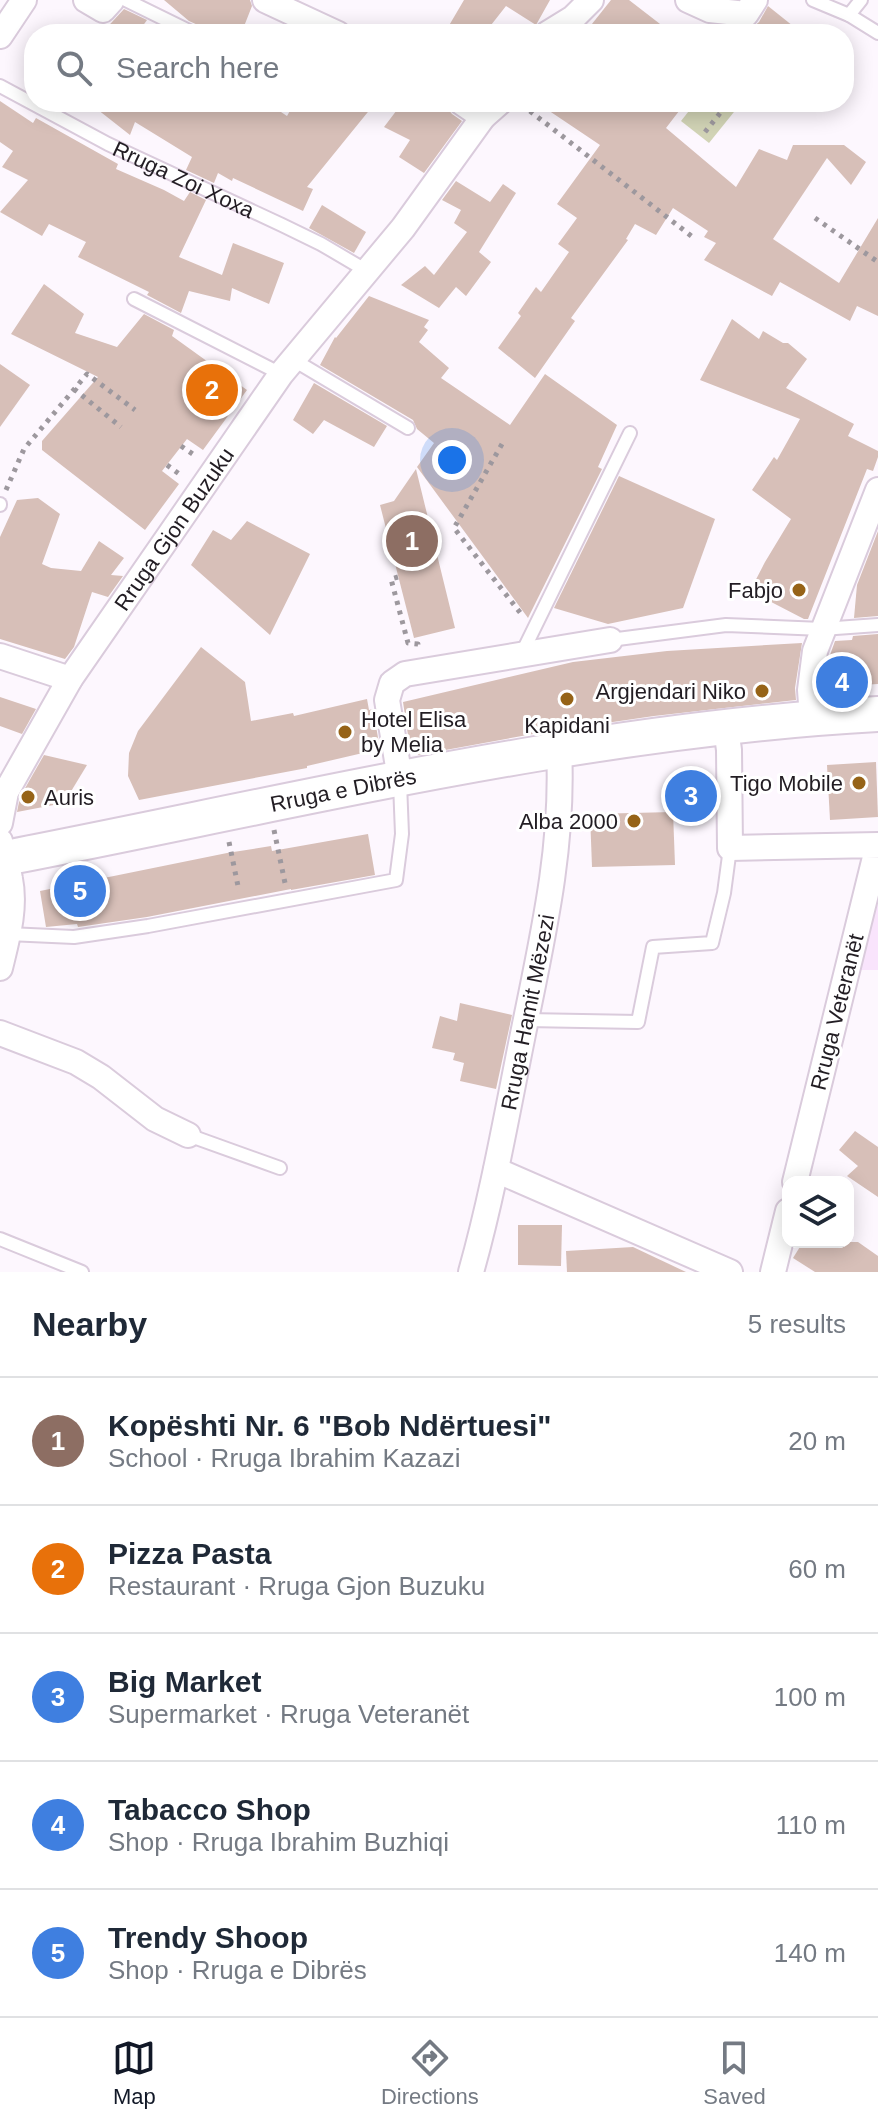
<!DOCTYPE html>
<meta charset="utf-8">
<style>
:root{--surface:#fff;--page:#f2f2f3;--text:#1f2937;--muted:#747a83;--line:#e0e1e3;--accent:#111827}
body{margin:0;font-family:Helvetica,sans-serif;background:var(--page);color:var(--text)}
.controls{position:absolute;right:24px;bottom:24px;display:grid;overflow:hidden;border-radius:16px;box-shadow:0 4px 20px #0003}
.controls button{width:72px;height:72px;display:grid;place-items:center;padding:0;border:0;border-bottom:2px solid var(--line);background:var(--surface);color:var(--text);font:40px sans-serif}
.you{position:absolute;left:452px;top:460px;width:28px;height:28px;margin:-20px;border:6px solid #fff;border-radius:50%;background:#1a73e8;box-shadow:0 0 0 12px #1a73e833}
.badge{display:grid;place-items:center;width:52px;height:52px;border-radius:50%;background:var(--accent);color:#fff;font-size:26px;font-weight:700}
.pin{position:absolute;translate:-50% -50%;border:4px solid #fff;box-shadow:0 2px 8px #0006}
.list{margin:0;padding:0;list-style:none}
h2{display:flex;justify-content:space-between;align-items:center;height:104px;margin:0;padding:0 32px;font-size:34px}
h2 small{font-size:26px;font-weight:400;color:var(--muted)}
.list li{display:grid;grid-template-columns:52px 1fr auto;gap:24px;align-items:center;box-sizing:border-box;height:128px;padding:0 32px;border-top:2px solid var(--line)}
.list b{display:block;font-size:30px;white-space:nowrap}
.list p{margin:0;font-size:26px;white-space:nowrap;color:var(--muted)}
.list em{font-size:26px;font-style:normal;color:var(--muted)}
.icon{flex:none;width:44px;height:44px;fill:none;stroke:currentColor;stroke-width:2;stroke-linecap:round;stroke-linejoin:round}
.map{position:relative;flex:none;width:878px;height:1272px;overflow:hidden}
.search{position:absolute;background:var(--surface);box-shadow:0 4px 20px #0003;left:24px;right:24px;top:24px;height:88px;display:flex;align-items:center;gap:20px;box-sizing:border-box;padding:0 28px;border-radius:32px;color:var(--muted);font-size:30px}
.sheet{height:744px;background:var(--surface)}
nav{display:flex;justify-content:space-around;align-items:center;box-sizing:border-box;height:112px;border-top:2px solid var(--line);background:var(--surface);font-size:22px;color:var(--muted)}
nav a{display:grid;justify-items:center;gap:4px}
nav .on{color:var(--accent)}
.map>svg:first-child{display:block}
.built{fill:#f9e4fc}
.green{fill:#d2d4b6}
.building{fill:#d7bfb8}
.lines{fill:none;stroke-linecap:round;stroke-linejoin:round}
.lane-casing{stroke:#dacbdc;stroke-width:16}
.street-casing{stroke:#dacbdc;stroke-width:28}
.secondary-casing{stroke:#dacbdc;stroke-width:38}
.path{stroke:#9d989e;stroke-width:5;stroke-dasharray:4 6;stroke-linecap:butt}
.lane{stroke:#fff;stroke-width:12}
.street{stroke:#fff;stroke-width:24}
.secondary{stroke:#fff;stroke-width:34}
.poi-dot{fill:#966317;stroke:#fff;stroke-width:3}
.labels{text-anchor:middle;dominant-baseline:central;stroke-width:6;stroke-linejoin:round;paint-order:stroke}
.street-label{font-size:22px;fill:#221d23;stroke:#fff}
.poi-label{font-size:22px;fill:#221d23;stroke:#fff;text-anchor:end}
</style>
<div class="map">
<svg width="878" height="1272" viewBox="0 0 878 1272">
<rect width="100%" height="100%" fill="#fdf7fe"/>
<path class="built" d="M878,885V970H855Z"/>
<path class="green" d="M696,102H742L709,143L681,121Z"/>
<g class="building">
<path d="M164,0H250L252,6L241,34H205L200,26L189,21Z"/>
<path d="M464,0H550L536,25L506,6L484,34H444Z"/>
<path d="M611,0H629L673,34H584Z"/>
<path d="M768,6L803,34H745L759,22Z"/>
<path d="M124,9L147,20L137,34H101Z"/>
<path d="M0,101L33,123L36,118L118,164L116,169L164,190L184,201L190,192L206,200L179,257L222,275L233,243L284,263L269,304L232,288L230,301L189,291L181,313L147,295L149,292L78,257L86,242L49,224L42,236L0,212L28,180L2,167L13,151L0,142Z"/>
<path d="M88,102H266L287,116L295,102H376L307,187L313,189L303,211L233,178L232,181L218,173L214,183L186,170L192,157L135,122L130,135Z"/>
<path d="M403,102H442L452,114L462,121L424,173L399,157L410,140L384,127Z"/>
<path d="M536,102H686L666,128L736,187L759,149L787,160L793,145H844L866,162L851,185L827,158L773,239L839,283L878,218V316L857,306L850,321L780,282L772,296L704,260L716,243L704,237L708,231L673,208L656,235L635,224L626,239L628,240L571,318L575,321L535,378L498,348L521,316L518,313L536,287L541,292L569,252L558,244L577,218L557,204L600,145Z"/>
<path d="M456,181L490,202L503,184L516,193L479,252L491,262L466,296L456,287L439,308L401,285L425,266L434,275L467,232L454,223L461,210L442,200Z"/>
<path d="M322,205L366,232L354,253L309,228Z"/>
<path d="M44,284L84,314L75,333L117,347L144,314L174,330L172,336L247,390L203,450L187,439L162,471L179,484L145,530L42,450V441L98,377L11,334Z"/>
<path d="M369,296L429,320L424,327L428,330L419,342L449,368L441,378L510,425L545,374L617,425L598,467L602,469L528,618L417,467L434,443L417,429L413,420L320,365L335,337L336,338Z"/>
<path d="M732,319L759,339L763,331L783,343H788L807,359L786,388L854,424L848,436L878,451V457L873,471L867,469L808,619H804L750,591L765,562L791,519L752,490L774,457L777,460L800,419L700,380Z"/>
<path d="M0,364L30,385L0,427Z"/>
<path d="M314,383L387,426L374,447L324,420L313,434L293,420Z"/>
<path d="M416,469L455,628L414,638L380,505L394,501Z"/>
<path d="M619,476L715,519L683,608L608,624L554,608Z"/>
<path d="M38,498L60,514L42,564L51,568L81,571L99,541L124,558L111,575L123,576L108,597L92,592L74,647L65,659L0,639V537L17,500Z"/>
<path d="M247,521L310,554L270,635L191,565L213,530L231,540Z"/>
<path d="M878,531V616L854,618L857,585Z"/>
<path d="M878,634V684L825,687L830,655L835,641L852,640L853,636Z"/>
<path d="M802,643L795,688L796,700L654,716L544,732L418,755L415,741L409,742L403,702L573,662L667,651Z"/>
<path d="M201,647L245,682L251,721L293,713L294,716L367,699L369,710L373,709L380,749L307,766V768L139,800L128,776L129,753L138,731Z"/>
<path d="M0,697L36,709L22,734L0,726Z"/>
<path d="M44,755L87,765L64,803L17,812L20,797Z"/>
<path d="M876,762L878,817L830,820L827,765Z"/>
<path d="M709,781L710,809L672,810L671,782Z"/>
<path d="M673,812L675,865L592,867L590,814Z"/>
<path d="M368,834L375,875L291,890V889L147,917L78,927L77,924L46,927L40,891L227,853L271,846L272,851Z"/>
<path d="M460,1003L512,1015L496,1089L460,1081L464,1063L453,1060L455,1053L432,1048L440,1016L457,1021Z"/>
<path d="M855,1131L878,1147V1197L847,1176L858,1166L839,1150Z"/>
<path d="M518,1225H562L561,1266L518,1265Z"/>
<path d="M803,1242H858L878,1256V1272H815L793,1258Z"/>
<path d="M633,1247L686,1272H567L566,1251Z"/>
</g>
<g class="lines">
<g class="lane-casing">
<g id="lane">
<path d="M126,0L195,34"/>
<path d="M813,0L849,15L878,33"/>
<path d="M849,15L861,0"/>
<path id="s1" d="M0,86L108,144L282,225L321,244L367,271"/>
<path d="M134,299L281,374"/>
<path d="M292,359L408,428"/>
<path d="M0,505V504"/>
<path d="M610,640L726,625L822,629L878,625"/>
<path d="M522,653L630,433"/>
<path d="M8,934L74,937L148,926L396,880L402,834L400,783"/>
<path d="M526,1020L638,1022L653,947L712,943L724,893L730,848"/>
<path d="M188,1135L280,1168"/>
<path d="M0,1239L82,1272"/>
</g>
</g>
<g class="street-casing">
<g id="street">
<path d="M86,0L103,10L112,0"/>
<path d="M265,0L338,34"/>
<path d="M688,0L710,10L746,14L755,0"/>
<path d="M547,34L573,18L591,0"/>
<path d="M0,36L24,0"/>
<path d="M461,102L483,117"/>
<path d="M0,656L70,679"/>
<path d="M812,718L810,690L815,651L878,490"/>
<path d="M726,728L729,750L730,848L878,845L795,1182"/>
<path d="M400,779L387,700L392,683L405,674L610,640"/>
<path id="s2" d="M0,823L6,792L70,679L281,374L403,228L483,117L500,102"/>
<path d="M0,841C3,853 8,866 10,879C16,908 7,939 0,968"/>
<path d="M0,1033L76,1062L101,1077L155,1119L188,1135"/>
<path d="M496,1170L730,1272"/>
<path id="s3" d="M471,1272C493,1194 507,1113 523,1034C542,940 564,847 559,750"/>
<path d="M773,1272L788,1211"/>
</g>
</g>
<g class="secondary-casing">
<g id="secondary">
<path id="s4" d="M0,859C290,803 582,730 878,714"/>
</g>
</g>
<g class="path">
<path d="M522,105L694,238"/>
<path d="M705,132L729,102"/>
<path d="M815,218L878,262"/>
<path d="M74,389L121,427"/>
<path d="M502,444L454,528L522,615"/>
<path d="M181,446L197,457"/>
<path d="M167,465L182,476"/>
<path d="M6,490L24,449L87,374L135,410"/>
<path d="M398,577L391,579L408,643L418,644V645"/>
<path d="M274,830L285,883"/>
<path d="M229,842L239,891"/>
<path d="M63,875L71,920"/>
</g>
<use href="#lane" class="lane"/>
<use href="#street" class="street"/>
<use href="#secondary" class="secondary"/>
</g>
<g class="poi-dot">
<circle cx="799" cy="590" r="8"/>
<circle cx="762" cy="691" r="8"/>
<circle cx="567" cy="699" r="8"/>
<circle cx="345" cy="732" r="8"/>
<circle cx="859" cy="783" r="8"/>
<circle cx="28" cy="797" r="8"/>
<circle cx="634" cy="821" r="8"/>
</g>
<g class="labels">
<g class="street-label">
<text stroke="none"><textPath href="#s1" startOffset="206">Rruga Zoi Xoxa</textPath></text>
<text stroke="none"><textPath href="#s2" startOffset="344">Rruga Gjon Buzuku</textPath></text>
<text stroke="none"><textPath href="#s4" startOffset="350">Rruga e Dibrës</textPath></text>
<text transform="translate(837 1012) rotate(-76)">Rruga Veteranët</text>
<text stroke="none"><textPath href="#s3" startOffset="266">Rruga Hamit Mëzezi</textPath></text>
</g>
<g class="poi-label">
<text x="783" y="590">Fabjo</text>
<text x="746" y="691">Argjendari Niko</text>
<text x="361" y="719" text-anchor="start">Hotel Elisa<tspan x="361" dy="25">by Melia</tspan></text>
<text x="567" y="725" text-anchor="middle">Kapidani</text>
<text x="843" y="783">Tigo Mobile</text>
<text x="44" y="797" text-anchor="start">Auris</text>
<text x="618" y="821">Alba 2000</text>
</g>
</g>
</svg>
<div class="controls">
<button><svg class="icon" aria-label="layers" viewBox="0 0 24 24"><path d="M12 4l9 5-9 5-9-5zM3 14l9 5 9-5"/></svg></button>
</div>
<div class="you"></div>
<div class="pin badge" style="left:412px;top:541px;background:#8d6e63">1</div>
<div class="pin badge" style="left:212px;top:390px;background:#e8710a">2</div>
<div class="pin badge" style="left:691px;top:796px;background:#3f7fe0">3</div>
<div class="pin badge" style="left:842px;top:682px;background:#3f7fe0">4</div>
<div class="pin badge" style="left:80px;top:891px;background:#3f7fe0">5</div>
<div class="search"><svg class="icon" aria-label="search" viewBox="0 0 24 24"><circle cx="10" cy="10" r="6"/><path d="M15 15l6 6"/></svg>Search here</div>
</div>
<section class="sheet">
<h2>Nearby<small>5 results</small></h2>
<ul class="list">
<li><span class="badge" style="background:#8d6e63">1</span><div><b>Kopështi Nr. 6 &quot;Bob Ndërtuesi&quot;</b><p>School · Rruga Ibrahim Kazazi</p></div><em>20 m</em></li>
<li><span class="badge" style="background:#e8710a">2</span><div><b>Pizza Pasta</b><p>Restaurant · Rruga Gjon Buzuku</p></div><em>60 m</em></li>
<li><span class="badge" style="background:#3f7fe0">3</span><div><b>Big Market</b><p>Supermarket · Rruga Veteranët</p></div><em>100 m</em></li>
<li><span class="badge" style="background:#3f7fe0">4</span><div><b>Tabacco Shop</b><p>Shop · Rruga Ibrahim Buzhiqi</p></div><em>110 m</em></li>
<li><span class="badge" style="background:#3f7fe0">5</span><div><b>Trendy Shoop</b><p>Shop · Rruga e Dibrës</p></div><em>140 m</em></li>
</ul>
</section>
<nav>
<a class="on"><svg class="icon" aria-label="map" viewBox="0 0 24 24"><path d="M3 6l6-2 6 2 6-2v14l-6 2-6-2-6 2zM9 4v14M15 6v14"/></svg>Map</a>
<a><svg class="icon" aria-label="directions" viewBox="0 0 24 24"><path d="M12 3l9 9-9 9-9-9zM9 14v-3h6M13 9l2 2-2 2"/></svg>Directions</a>
<a><svg class="icon" aria-label="saved" viewBox="0 0 24 24"><path d="M7 4h10v16l-5-4-5 4z"/></svg>Saved</a>
</nav>
